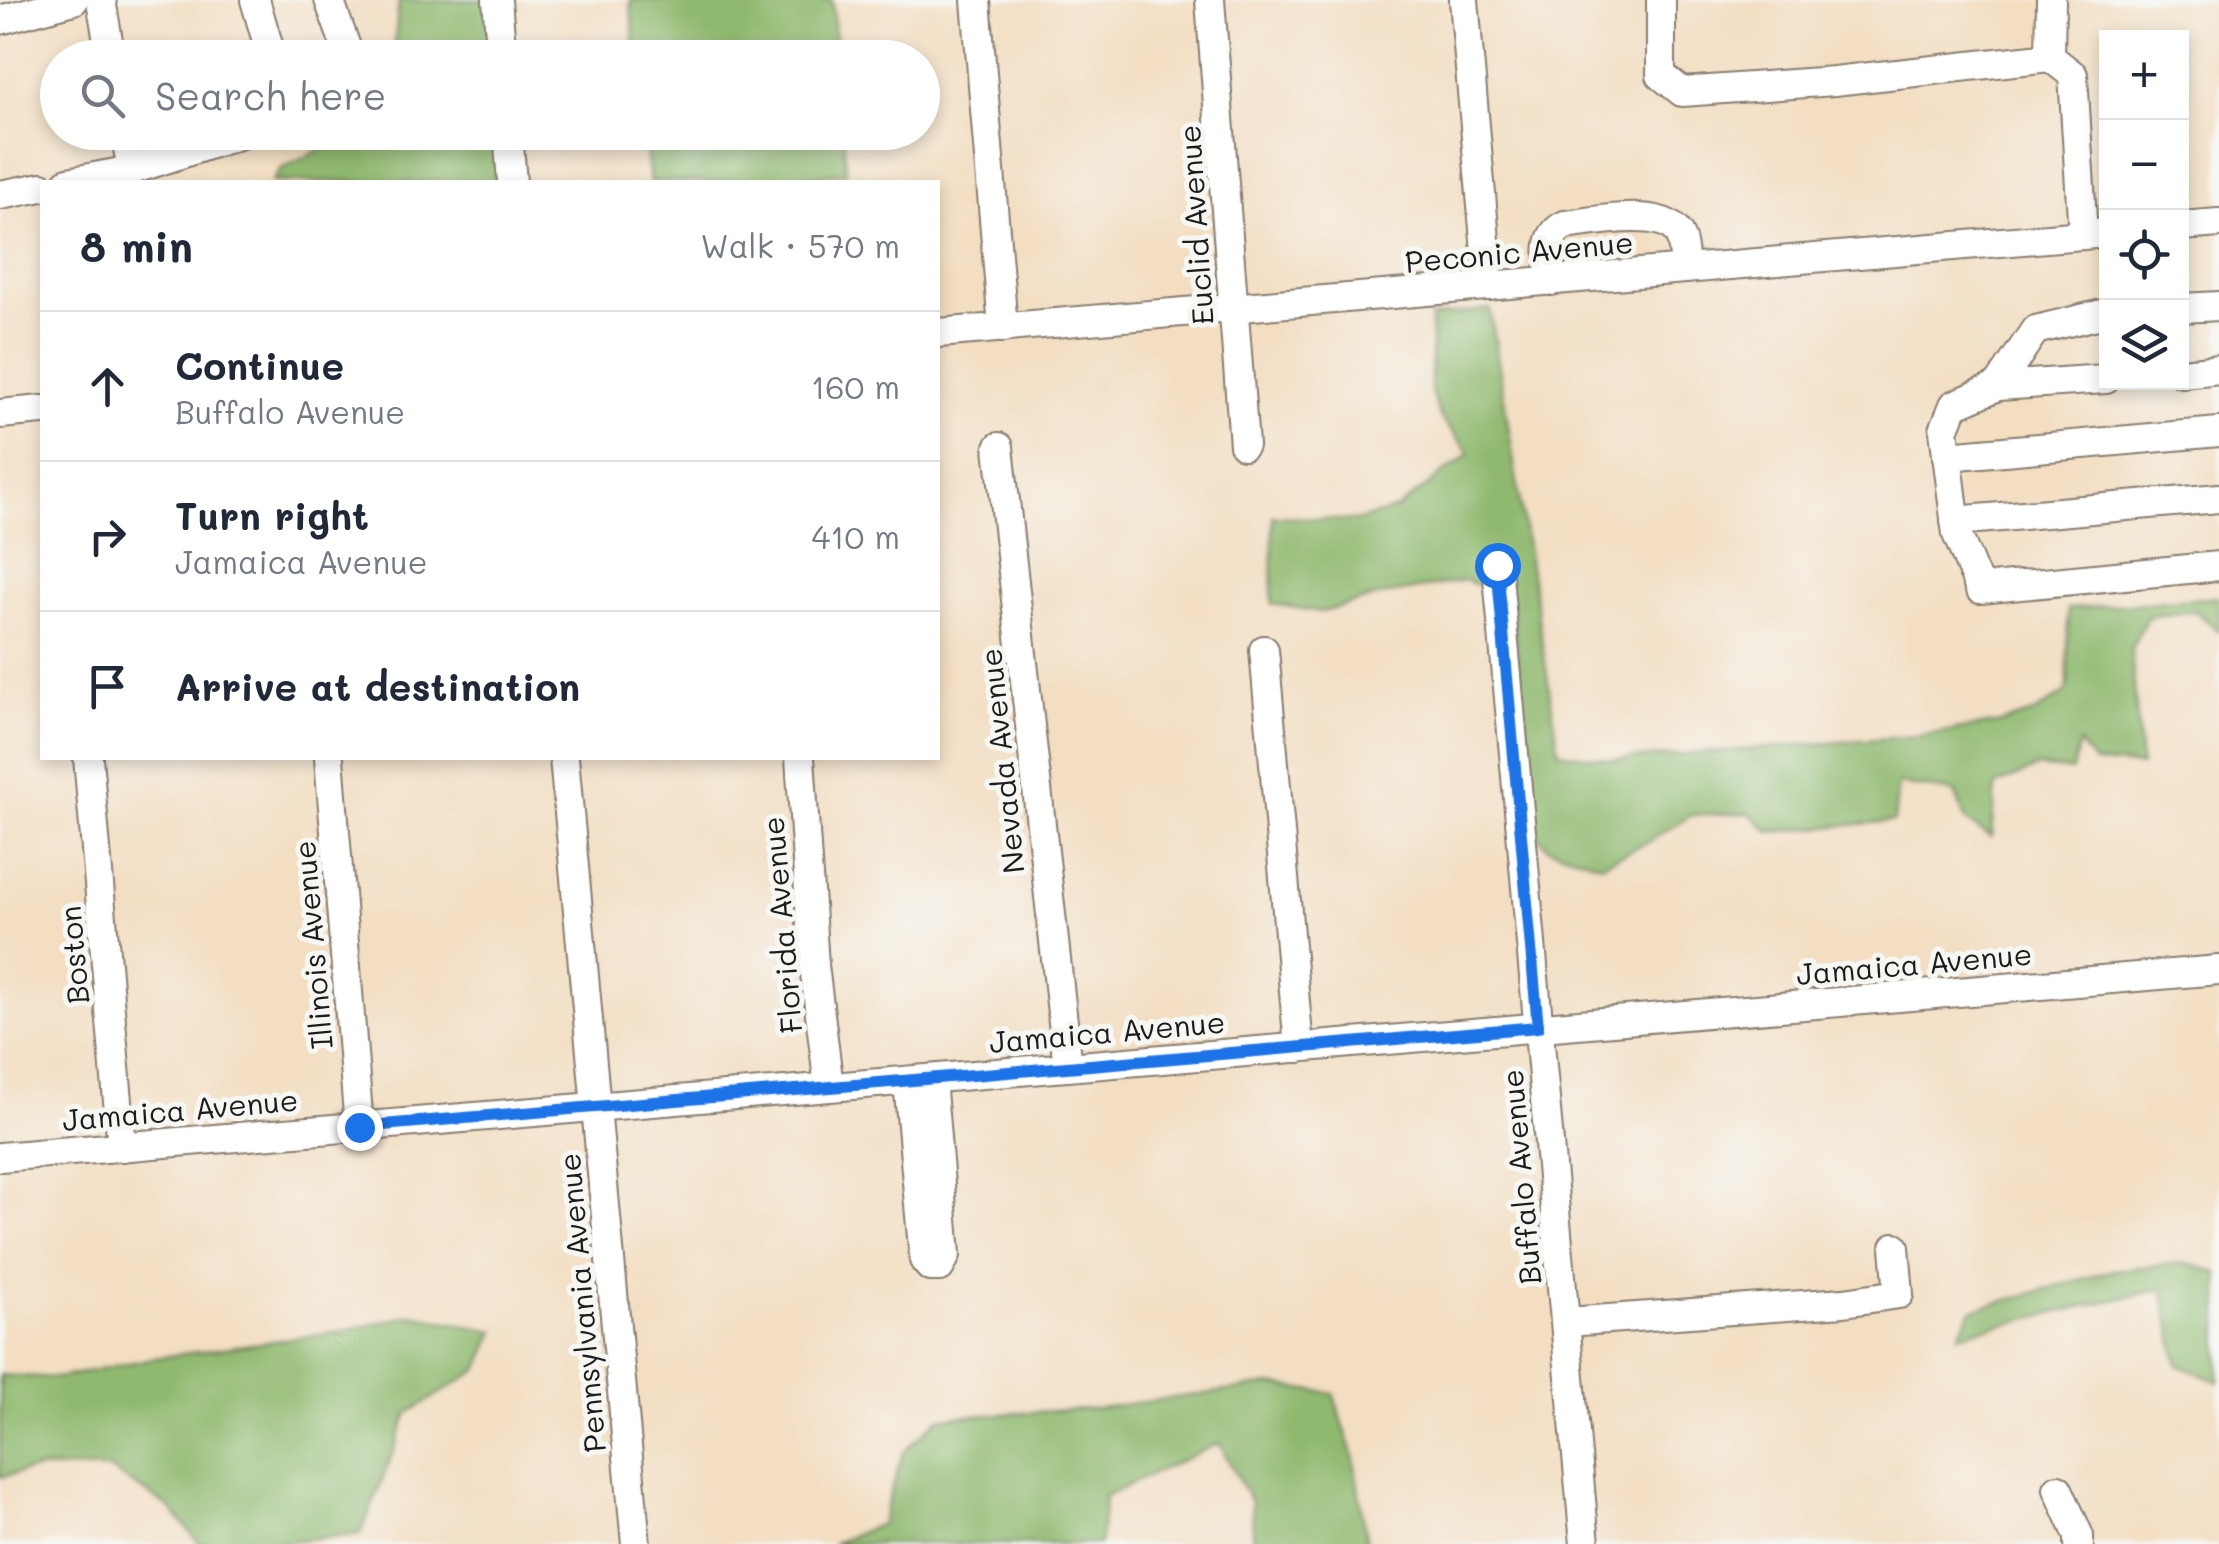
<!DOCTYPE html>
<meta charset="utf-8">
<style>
:root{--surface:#fff;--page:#f6f6f7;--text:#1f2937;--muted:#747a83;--line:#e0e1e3}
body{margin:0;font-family:Mali,sans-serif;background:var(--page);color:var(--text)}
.controls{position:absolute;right:30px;top:30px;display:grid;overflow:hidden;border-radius:0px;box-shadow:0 5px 15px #0003}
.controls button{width:90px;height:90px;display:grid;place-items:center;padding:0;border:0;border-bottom:2px solid var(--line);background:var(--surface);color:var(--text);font:50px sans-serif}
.stop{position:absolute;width:30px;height:30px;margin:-22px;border:8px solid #1a73e8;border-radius:50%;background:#fff}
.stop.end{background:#1a73e8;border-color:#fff;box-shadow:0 2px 10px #0008}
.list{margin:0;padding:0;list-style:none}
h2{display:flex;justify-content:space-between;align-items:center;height:130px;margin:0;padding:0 40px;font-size:42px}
h2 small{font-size:32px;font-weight:400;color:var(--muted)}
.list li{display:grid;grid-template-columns:65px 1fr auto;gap:30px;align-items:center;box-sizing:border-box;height:150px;padding:0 40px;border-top:2px solid var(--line)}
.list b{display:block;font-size:38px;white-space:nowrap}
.list p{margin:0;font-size:32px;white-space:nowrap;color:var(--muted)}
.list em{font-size:32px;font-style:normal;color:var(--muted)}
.icon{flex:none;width:55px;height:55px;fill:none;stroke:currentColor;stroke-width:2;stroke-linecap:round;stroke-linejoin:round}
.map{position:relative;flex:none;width:2219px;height:1544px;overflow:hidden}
.search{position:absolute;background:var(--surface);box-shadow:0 5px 15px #0003;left:40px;top:40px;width:900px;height:110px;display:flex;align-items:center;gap:25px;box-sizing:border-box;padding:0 35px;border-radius:55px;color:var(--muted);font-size:38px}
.panel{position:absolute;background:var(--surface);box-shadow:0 5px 15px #0003;left:40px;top:180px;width:900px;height:580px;border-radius:0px}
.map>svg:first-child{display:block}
.forest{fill:#90b970;stroke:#566a46;stroke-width:2.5}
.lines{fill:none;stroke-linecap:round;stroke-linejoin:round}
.minor-casing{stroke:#887d6f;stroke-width:32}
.minor{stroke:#fff;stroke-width:28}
.route{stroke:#1a73e8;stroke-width:12}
.labels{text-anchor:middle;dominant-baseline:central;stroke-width:10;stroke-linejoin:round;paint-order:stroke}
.street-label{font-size:30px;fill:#1c1c1c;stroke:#f6f6f2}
</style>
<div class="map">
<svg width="2219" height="1544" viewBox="0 0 2219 1544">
<rect width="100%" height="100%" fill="#f6f6f2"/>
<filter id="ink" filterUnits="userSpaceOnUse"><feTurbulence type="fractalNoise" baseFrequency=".01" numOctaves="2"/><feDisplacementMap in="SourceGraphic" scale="20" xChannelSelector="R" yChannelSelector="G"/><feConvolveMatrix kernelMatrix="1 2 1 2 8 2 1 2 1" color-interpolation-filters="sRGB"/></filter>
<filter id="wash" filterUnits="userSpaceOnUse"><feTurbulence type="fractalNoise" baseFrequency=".0048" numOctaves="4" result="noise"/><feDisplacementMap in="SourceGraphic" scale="40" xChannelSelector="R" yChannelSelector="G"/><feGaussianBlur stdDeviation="2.25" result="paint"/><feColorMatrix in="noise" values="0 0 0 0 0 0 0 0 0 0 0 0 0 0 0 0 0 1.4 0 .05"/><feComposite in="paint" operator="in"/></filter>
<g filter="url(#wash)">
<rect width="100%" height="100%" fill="#f3dec2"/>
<g class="forest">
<path d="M399,0H487L491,57L393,58Z"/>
<path d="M630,0H832L837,57H636Z"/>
<path d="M354,133H497L501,182H272L281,169Z"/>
<path d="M644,133H843L846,173L758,182H650Z"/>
<path d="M1490,309L1559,752L1613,760L1916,736L2001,723L2036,712L2065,693L2068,686V609L2219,597V631L2196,611L2147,617L2131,649L2141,766L2094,763L2079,743L2072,771L2039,767L1996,785L1992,837L1966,821L1955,792L1898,784L1894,821L1770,832L1750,813L1692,815L1647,843L1601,864L1548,848L1537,835L1511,601L1466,580L1380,596L1322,612L1272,604L1273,516L1355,521L1397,509L1470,453L1440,417L1431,392V317Z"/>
<path d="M2184,1263L2219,1273V1382L2178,1365L2163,1289L1959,1334L1972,1310L2114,1270Z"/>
<path d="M412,1315L495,1331L478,1370L408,1413L361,1534L262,1544H200L169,1507L109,1469L43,1468L0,1477V1375L58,1378L148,1359L343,1331Z"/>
<path d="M1270,1385L1333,1393L1353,1454L1367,1544H1254L1251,1502L1219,1443L1105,1496L1100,1544H832L881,1524L903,1453L939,1418L1099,1408Z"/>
</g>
</g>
<g filter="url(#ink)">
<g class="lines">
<g class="minor-casing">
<g id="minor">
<path d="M101,0L111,58"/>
<path d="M255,0L272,58"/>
<path d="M329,0L350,58"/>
<path d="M497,0L502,58"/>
<path d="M976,0L1003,328"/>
<path d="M1210,0L1244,445"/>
<path d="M1464,0L1489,286"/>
<path d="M1661,0V75L1682,92L1834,81L2050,57L2073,75L2083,235"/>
<path d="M0,20L74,0"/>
<path d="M2050,57L2051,0"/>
<path d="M125,132L132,170"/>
<path d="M508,132L512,182"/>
<path d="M68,182L132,170L247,132"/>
<path d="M0,195L42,187"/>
<path d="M2182,226L2219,223"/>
<path d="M1551,281C1550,259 1543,235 1565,225C1592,222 1668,205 1680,237C1684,246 1684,259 1685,269"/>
<path d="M2182,308L2219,306"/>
<path d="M2106,313L2035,330L1998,386L1954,405L1944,430L1957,534L1980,589L2219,566"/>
<path d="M938,333L2106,233"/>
<path d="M2182,373L2219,369"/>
<path d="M1998,386L2106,379"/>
<path d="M0,414L42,410"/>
<path d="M999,447L1068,1067"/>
<path d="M1947,456L2219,432"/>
<path d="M1955,521L2219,498"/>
<path d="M1497,565L1585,1544"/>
<path d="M1264,650L1299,1048"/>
<path d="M88,758L122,1147"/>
<path d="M329,758L359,1127"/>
<path d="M564,758L636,1544"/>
<path d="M800,758L814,965L829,1087"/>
<path d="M908,1081L924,1260L930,1267H940L946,1255L931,1079"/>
<path d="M0,1157L2219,970"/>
<path d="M1567,1322L1844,1302L1899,1294L1895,1247"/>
<path d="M2058,1489L2079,1536V1544"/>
</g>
</g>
<use href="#minor" class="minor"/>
</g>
</g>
<g class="lines" filter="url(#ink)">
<path class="route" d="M359,1127L1538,1027L1497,565"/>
</g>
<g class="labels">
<g class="street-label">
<text transform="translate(1195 225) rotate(-94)">Euclid Avenue</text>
<text transform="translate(1519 251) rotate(-5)">Peconic Avenue</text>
<text transform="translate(1001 761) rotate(-96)">Nevada Avenue</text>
<text transform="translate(781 925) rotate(-95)">Florida Avenue</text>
<text transform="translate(312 945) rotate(-95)">Illinois Avenue</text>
<text transform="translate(73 955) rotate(-95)">Boston</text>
<text transform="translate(1914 963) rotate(-5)">Jamaica Avenue</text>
<text transform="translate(1107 1031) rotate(-5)">Jamaica Avenue</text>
<text transform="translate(180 1109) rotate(-5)">Jamaica Avenue</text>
<text transform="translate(1520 1177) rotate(-95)">Buffalo Avenue</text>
<text transform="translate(581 1303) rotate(-95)">Pennsylvania Avenue</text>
</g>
</g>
</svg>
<div class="controls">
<button>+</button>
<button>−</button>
<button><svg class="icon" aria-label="locate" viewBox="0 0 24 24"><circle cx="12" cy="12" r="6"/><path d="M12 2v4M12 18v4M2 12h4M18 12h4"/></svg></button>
<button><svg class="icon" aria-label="layers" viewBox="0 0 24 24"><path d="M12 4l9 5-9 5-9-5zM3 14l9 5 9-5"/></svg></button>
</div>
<div class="stop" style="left:1497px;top:565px"></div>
<div class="stop end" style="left:359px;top:1127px"></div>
<div class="search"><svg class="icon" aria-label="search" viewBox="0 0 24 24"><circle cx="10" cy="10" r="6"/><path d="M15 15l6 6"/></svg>Search here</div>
<section class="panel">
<h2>8 min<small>Walk · 570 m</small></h2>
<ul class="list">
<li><svg class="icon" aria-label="ahead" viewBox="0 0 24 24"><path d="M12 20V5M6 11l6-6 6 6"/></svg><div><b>Continue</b><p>Buffalo Avenue</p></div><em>160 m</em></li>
<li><svg class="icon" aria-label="right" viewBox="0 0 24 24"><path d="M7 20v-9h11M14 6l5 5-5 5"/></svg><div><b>Turn right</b><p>Jamaica Avenue</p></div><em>410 m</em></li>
<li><svg class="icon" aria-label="arrive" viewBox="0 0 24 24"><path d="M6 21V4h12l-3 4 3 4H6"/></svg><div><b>Arrive at destination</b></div></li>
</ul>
</section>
</div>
